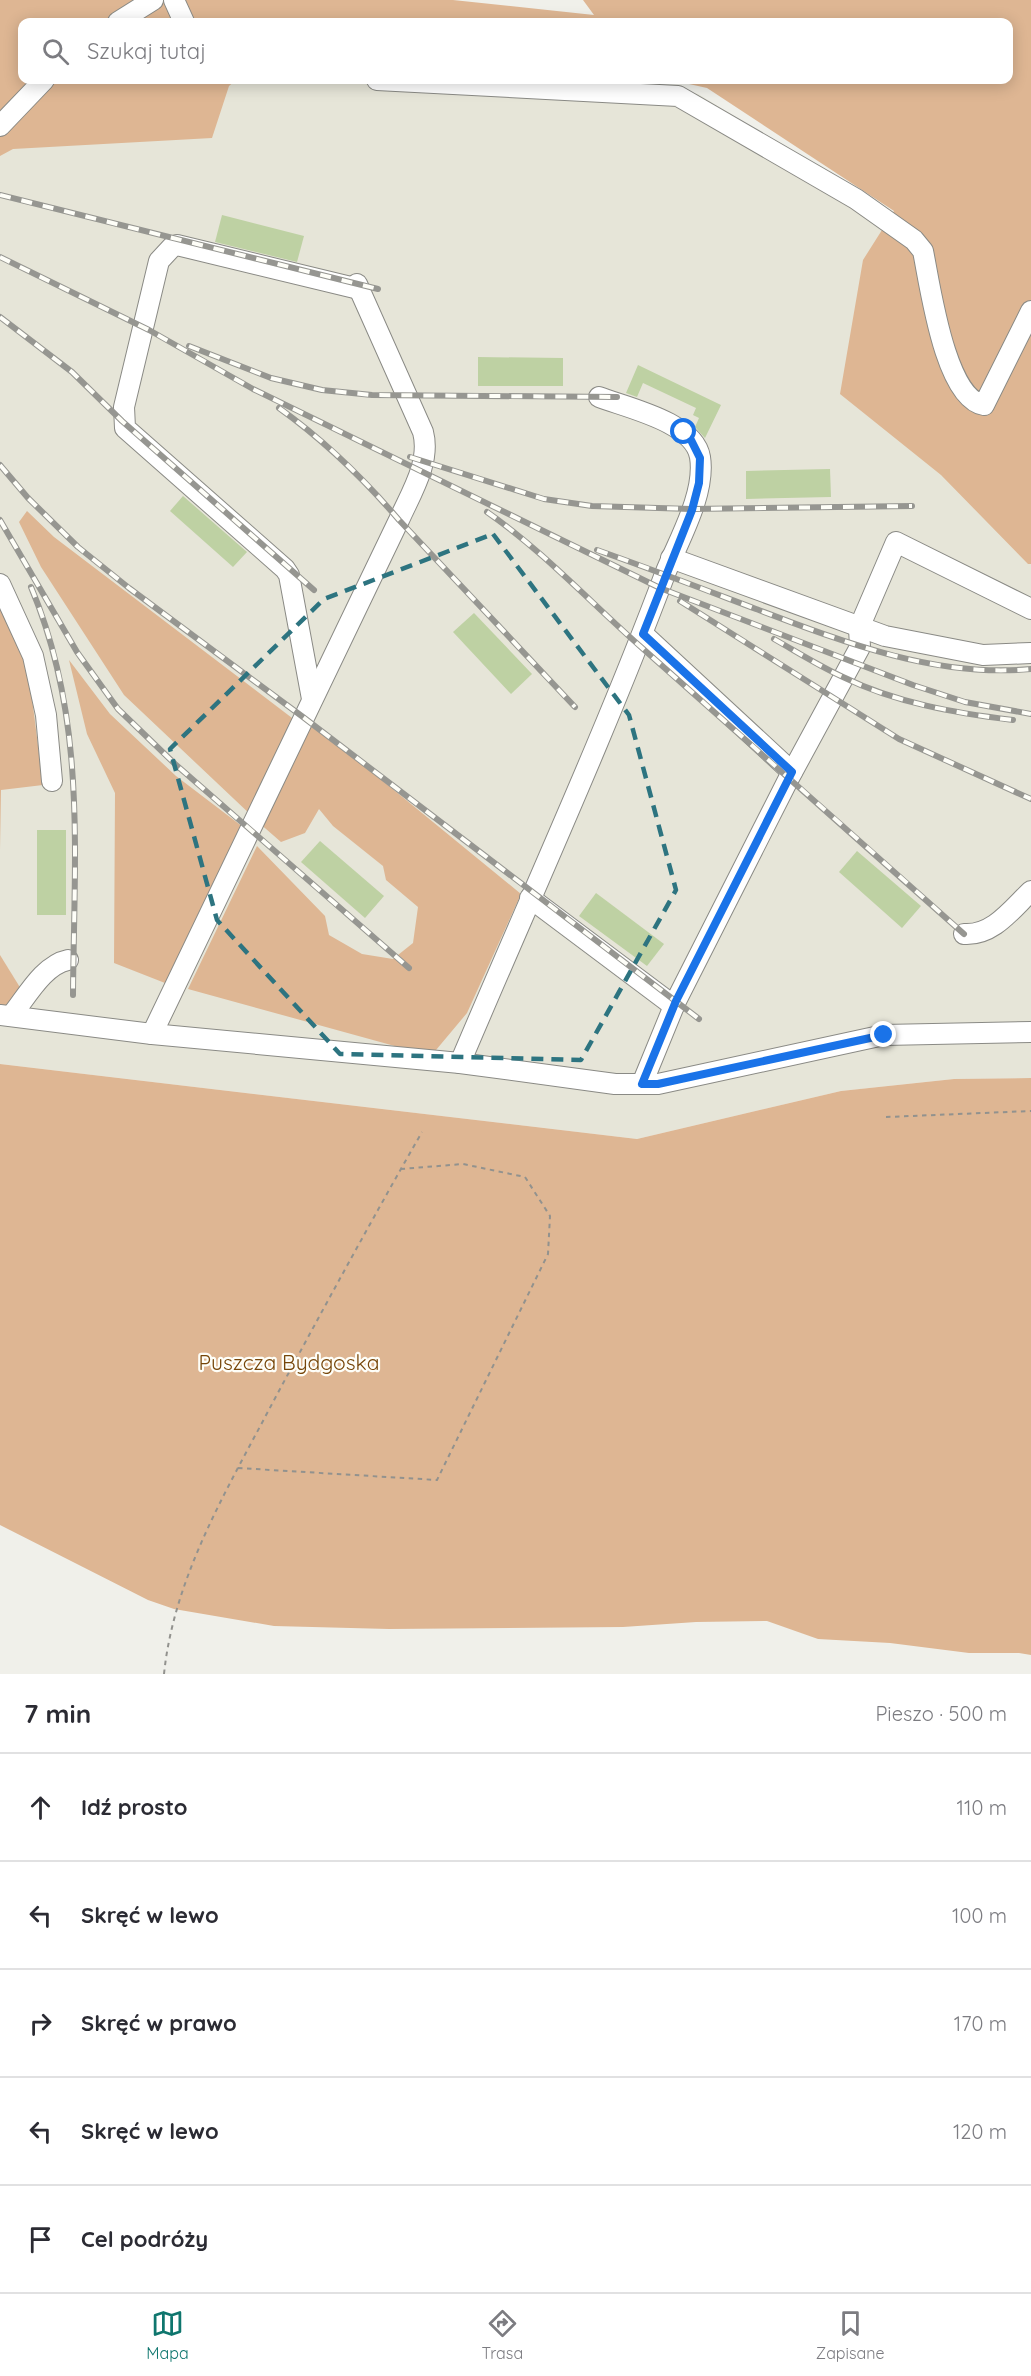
<!DOCTYPE html>
<html lang="pl">
<meta charset="utf-8">
<style>
:root{--surface:#fff;--page:#f7f7f7;--text:#2b2b33;--muted:#7c7c81;--line:#e1e1e2;--accent:#0f766e}
body{margin:0;font-family:Quicksand,sans-serif;background:var(--page);color:var(--text)}
.stop{position:absolute;width:18px;height:18px;margin:-14px;border:4px solid #1a73e8;border-radius:50%;background:#fff}
.stop.end{background:#1a73e8;border-color:#fff;box-shadow:0 2px 6px #0008}
.list{margin:0;padding:0;list-style:none}
h2{display:flex;justify-content:space-between;align-items:center;height:78px;margin:0;padding:0 24px;font-size:26px}
h2 small{font-size:20px;font-weight:400;color:var(--muted)}
.list li{display:grid;grid-template-columns:39px 1fr auto;gap:18px;align-items:center;box-sizing:border-box;height:108px;padding:0 24px;border-top:2px solid var(--line)}
.list b{display:block;font-size:22px;white-space:nowrap}
.list em{font-size:20px;font-style:normal;color:var(--muted)}
.icon{flex:none;width:33px;height:33px;fill:none;stroke:currentColor;stroke-width:2;stroke-linecap:round;stroke-linejoin:round}
.map{position:relative;flex:none;width:1031px;height:1674px;overflow:hidden}
.search{position:absolute;background:var(--surface);box-shadow:0 3px 15px #0003;left:18px;right:18px;top:18px;height:66px;display:flex;align-items:center;gap:15px;box-sizing:border-box;padding:0 21px;border-radius:12px;color:var(--muted);font-size:22px}
.sheet{height:618px;background:var(--surface)}
nav{display:flex;justify-content:space-around;align-items:center;box-sizing:border-box;height:84px;border-top:2px solid var(--line);background:var(--surface);font-size:16px;color:var(--muted)}
nav a{display:grid;justify-items:center;gap:3px}
nav .on{color:var(--accent)}
.map>svg:first-child{display:block}
.built{fill:#e6e5d8}
.forest{fill:#deb693}
.building{fill:#bed1a3}
.lines{fill:none;stroke-linecap:round;stroke-linejoin:round}
.minor-casing{stroke:#8a8a85;stroke-width:22}
.path{stroke:#92928e;stroke-width:2;stroke-dasharray:4.5 4.5;stroke-linecap:butt}
.minor{stroke:#fff;stroke-width:20}
.rail-casing{stroke:#969691;stroke-width:6}
.rail{stroke:#fefef8;stroke-width:4;stroke-dasharray:11;stroke-linecap:butt}
.route{stroke:#1a73e8;stroke-width:8}
.marked{fill:none;stroke:#2d7480;stroke-width:4.5;stroke-dasharray:12 8;stroke-linejoin:round}
.labels{text-anchor:middle;dominant-baseline:central;stroke-width:4.5;stroke-linejoin:round;paint-order:stroke}
.park-label{font-size:21px;fill:#764508;stroke:#fefef8}
</style>
<div class="map">
<svg width="1031" height="1674" viewBox="0 0 1031 1674">
<rect width="100%" height="100%" fill="#f0f0ea"/>
<path class="built" d="M32,80H529L673,88L698,94L929,235L1031,288V1078L954,1079L841,1091L637,1139L0,1064V112Z"/>
<g class="forest">
<path d="M0,0H453L594,15L583,0H1031V564H1028L941,475L840,394L863,260L894,211L707,88L671,80H1008V22H22V80H236L229,86L212,138L13,149L0,156Z"/>
<path d="M27,511L54,537L296,721L252,816L124,695L41,567L19,522Z"/>
<path d="M0,599L27,659L43,785L1,790L0,850Z"/>
<path d="M69,660L110,714L176,776L243,827L165,983L114,963L115,793L87,734Z"/>
<path d="M312,723L521,894L467,1013L431,1056L188,989L257,846L325,916L329,935L362,954L393,959L413,943L418,907L386,880L383,866L333,826L319,809L305,833L281,842L258,822Z"/>
<path d="M0,955L21,989L4,1008L0,1007Z"/>
<path d="M0,1064L637,1139L841,1091L954,1079L1031,1078V1655L1019,1653H969L890,1643L818,1639L767,1621L696,1622L623,1627L389,1629L274,1626L174,1609L148,1600L0,1525Z"/>
</g>
<g class="building">
<path d="M222,215L304,236L297,262L215,242Z"/>
<path d="M478,357L563,358V386H478Z"/>
<path d="M638,365L721,405L705,438L695,427L699,418L693,415L696,408L643,383L637,397L626,393Z"/>
<path d="M830,469L831,497L746,499V471Z"/>
<path d="M183,496L247,552L233,567L170,511Z"/>
<path d="M474,613L532,674L511,694L453,632Z"/>
<rect x="37" y="830" width="29" height="85"/>
<path d="M320,841L384,896L365,918L301,862Z"/>
<path d="M857,851L921,906L902,928L839,872Z"/>
<path d="M596,893L664,944L647,966L579,916Z"/>
</g>
<g class="lines">
<g class="minor-casing">
<g id="minor">
<path d="M174,0L184,22"/>
<path d="M118,22L153,0"/>
<path d="M377,80L678,96L856,199L914,240L923,251C930,285 945,399 984,405L1031,311"/>
<path d="M0,126L44,80"/>
<path d="M671,558L885,636L983,655L1031,653"/>
<path d="M0,584L33,656L46,715L52,781"/>
<path d="M643,634L792,772"/>
<path d="M312,699L289,575L285,569L125,428L124,407L159,261L172,247L177,245L359,289"/>
<path d="M530,898L674,1006"/>
<path d="M964,934C993,936 1012,909 1031,891"/>
<path d="M0,1015L152,1034L460,1063L615,1084H658L884,1035L1031,1032"/>
<path d="M11,1016C26,998 43,965 68,960"/>
<path d="M152,1034L399,520C411,493 431,462 423,432L357,284"/>
<path d="M460,1063C529,900 603,739 665,574C678,541 706,494 700,457C694,422 628,408 599,397"/>
<path d="M642,1084L676,1001L789,778L860,647L859,628L896,542L1031,609"/>
</g>
</g>
<g class="path">
<path d="M886,1117L1031,1111"/>
<path d="M238,1468L437,1480L548,1254L550,1216L525,1177L463,1164L401,1169"/>
<path d="M164,1674C174,1576 228,1488 273,1402C322,1311 371,1221 422,1132"/>
</g>
<use href="#minor" class="minor"/>
<g class="rail-casing">
<g id="rail">
<path d="M0,195L378,289"/>
<path d="M0,257L149,330L253,389L660,588L913,685L965,702L1031,714"/>
<path d="M0,317L72,372L122,421L314,590"/>
<path d="M189,346L271,378L322,390L372,395L617,397"/>
<path d="M279,408C325,441 363,478 399,520L575,707"/>
<path d="M410,457L544,499L592,506L691,509L912,506"/>
<path d="M0,465L28,498L78,547L129,588L303,717L699,1019"/>
<path d="M487,512C543,551 590,602 641,647C749,743 857,838 964,934"/>
<path d="M0,520L77,652L118,709L175,764L409,968"/>
<path d="M597,550C651,569 703,589 756,609C843,642 936,678 1031,669"/>
<path d="M31,587C87,720 74,854 73,995"/>
<path d="M680,601L899,739L1031,799"/>
<path d="M774,639C797,652 819,666 843,677C896,703 955,713 1013,720"/>
</g>
</g>
<use href="#rail" class="rail"/>
</g>
<g class="lines">
<path class="route" d="M684,432L691,440L700,458L699,483L692,510L643,634L792,772L676,1001L642,1084H658L884,1035"/>
</g>
<path class="marked" d="M493,534L629,715L676,890L581,1060L340,1054L217,920L170,749L324,599Z"/>
<g class="labels">
<g class="park-label">
<text x="289" y="1362">Puszcza Bydgoska</text>
</g>
</g>
</svg>
<div class="stop" style="left:684px;top:432px"></div>
<div class="stop end" style="left:884px;top:1035px"></div>
<div class="search"><svg class="icon" aria-label="search" viewBox="0 0 24 24"><circle cx="10" cy="10" r="6"/><path d="M15 15l6 6"/></svg>Szukaj tutaj</div>
</div>
<section class="sheet">
<h2>7 min<small>Pieszo · 500 m</small></h2>
<ul class="list">
<li><svg class="icon" aria-label="ahead" viewBox="0 0 24 24"><path d="M12 20V5M6 11l6-6 6 6"/></svg><div><b>Idź prosto</b></div><em>110 m</em></li>
<li><svg class="icon" aria-label="left" viewBox="0 0 24 24"><path d="M17 20v-9H6M10 6l-5 5 5 5"/></svg><div><b>Skręć w lewo</b></div><em>100 m</em></li>
<li><svg class="icon" aria-label="right" viewBox="0 0 24 24"><path d="M7 20v-9h11M14 6l5 5-5 5"/></svg><div><b>Skręć w prawo</b></div><em>170 m</em></li>
<li><svg class="icon" aria-label="left" viewBox="0 0 24 24"><path d="M17 20v-9H6M10 6l-5 5 5 5"/></svg><div><b>Skręć w lewo</b></div><em>120 m</em></li>
<li><svg class="icon" aria-label="arrive" viewBox="0 0 24 24"><path d="M6 21V4h12l-3 4 3 4H6"/></svg><div><b>Cel podróży</b></div></li>
</ul>
</section>
<nav>
<a class="on"><svg class="icon" aria-label="map" viewBox="0 0 24 24"><path d="M3 6l6-2 6 2 6-2v14l-6 2-6-2-6 2zM9 4v14M15 6v14"/></svg>Mapa</a>
<a><svg class="icon" aria-label="directions" viewBox="0 0 24 24"><path d="M12 3l9 9-9 9-9-9zM9 14v-3h6M13 9l2 2-2 2"/></svg>Trasa</a>
<a><svg class="icon" aria-label="saved" viewBox="0 0 24 24"><path d="M7 4h10v16l-5-4-5 4z"/></svg>Zapisane</a>
</nav>
